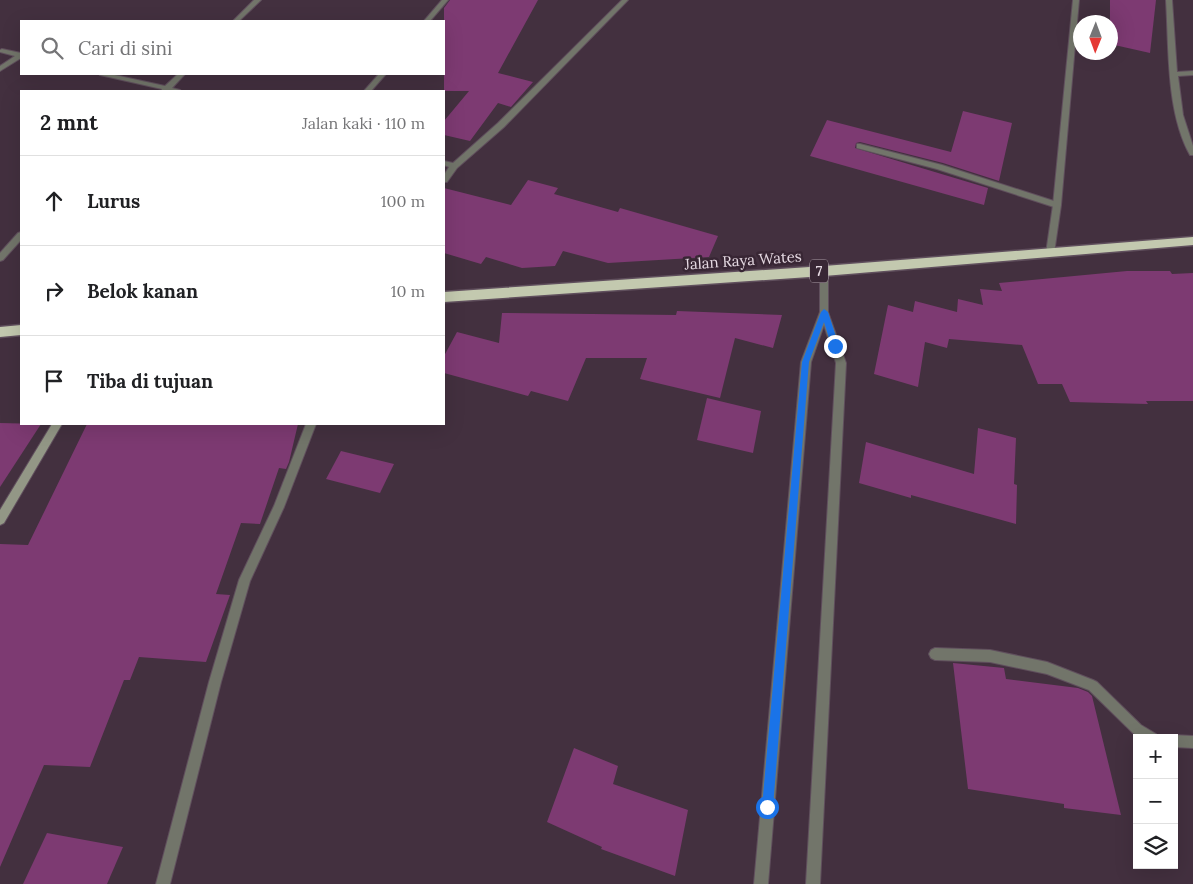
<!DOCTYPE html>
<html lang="id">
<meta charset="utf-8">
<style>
:root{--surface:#fff;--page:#f6f6f6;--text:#202124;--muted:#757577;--line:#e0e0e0}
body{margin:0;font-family:Lora,serif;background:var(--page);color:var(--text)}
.controls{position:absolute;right:15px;bottom:15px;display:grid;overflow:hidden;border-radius:0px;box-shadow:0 5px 20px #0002}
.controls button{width:45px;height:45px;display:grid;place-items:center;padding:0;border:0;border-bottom:1px solid var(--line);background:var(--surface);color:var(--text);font:25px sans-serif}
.compass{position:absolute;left:1073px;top:15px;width:45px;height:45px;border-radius:50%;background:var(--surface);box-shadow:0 5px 20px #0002;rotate:181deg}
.stop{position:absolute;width:15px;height:15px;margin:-11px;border:4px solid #1a73e8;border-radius:50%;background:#fff}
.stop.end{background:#1a73e8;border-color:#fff;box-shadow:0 1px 5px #0008}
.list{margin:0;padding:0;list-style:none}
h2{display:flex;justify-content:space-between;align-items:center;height:65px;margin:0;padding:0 20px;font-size:21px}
h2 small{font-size:16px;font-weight:400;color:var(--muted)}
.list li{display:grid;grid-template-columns:32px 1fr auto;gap:15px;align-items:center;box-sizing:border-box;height:90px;padding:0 20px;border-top:1px solid var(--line)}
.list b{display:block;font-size:19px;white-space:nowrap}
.list em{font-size:16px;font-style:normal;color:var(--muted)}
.icon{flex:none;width:28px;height:28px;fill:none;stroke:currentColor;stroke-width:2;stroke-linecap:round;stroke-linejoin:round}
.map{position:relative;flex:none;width:1193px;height:884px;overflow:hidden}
.search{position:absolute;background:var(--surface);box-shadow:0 5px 20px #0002;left:20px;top:20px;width:425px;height:55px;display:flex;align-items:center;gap:12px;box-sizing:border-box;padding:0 18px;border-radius:0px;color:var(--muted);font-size:19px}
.panel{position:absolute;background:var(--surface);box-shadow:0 5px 20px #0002;left:20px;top:90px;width:425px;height:335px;border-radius:0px}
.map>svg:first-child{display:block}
.building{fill:#7d3a72}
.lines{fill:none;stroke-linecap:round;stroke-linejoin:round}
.lane-casing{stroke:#604f5d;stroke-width:2}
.street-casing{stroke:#604f5d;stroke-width:2}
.secondary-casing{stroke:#604f5d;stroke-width:2}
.highway-casing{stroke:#604f5d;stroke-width:3}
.lane{fill:#72756a;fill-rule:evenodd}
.street{fill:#72756a;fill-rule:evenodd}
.secondary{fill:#939786;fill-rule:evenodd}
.highway{fill:#c3c9af;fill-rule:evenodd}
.route{fill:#1a73e8}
.labels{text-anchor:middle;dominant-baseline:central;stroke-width:5;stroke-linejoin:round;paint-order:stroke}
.shield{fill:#382634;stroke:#b2a4ae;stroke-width:1}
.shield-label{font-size:14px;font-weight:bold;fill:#e6dae3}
.street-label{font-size:15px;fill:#e6dae3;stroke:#382634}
</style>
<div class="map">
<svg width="1193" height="884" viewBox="0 0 1193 884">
<rect width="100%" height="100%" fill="#43303f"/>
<g class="building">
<path d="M450,0H538L498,73L533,82L511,107L498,103L470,141L444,135V121L469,91H444V8Z"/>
<path d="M1110,0H1156L1150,53L1110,44Z"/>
<path d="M963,111L1012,123L999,181L943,163L860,142L856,143L855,148L988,188L984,205L810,156L827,120L951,152Z"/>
<path d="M528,180L558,188L554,194L618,212L620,208L718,236L709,257L608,263L563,251L555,266L522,268L486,257L481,264L444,253V188L511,205Z"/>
<path d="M1127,271H1170L1172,274L1193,273V401H1146L1148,404L1070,402L1062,384H1038L1022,345L949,339L947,348L925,342L918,387L874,374L888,305L913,312L915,301L957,312L958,299L983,305L980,289L1002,291L999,283Z"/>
<path d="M677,311L782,315L773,348L735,338L720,398L640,379L647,358H586L568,401L531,391L528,396L444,373V356L457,332L499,343L502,313L676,315Z"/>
<path d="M707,398L761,411L753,453L697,440Z"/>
<path d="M0,423L41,424L0,487Z"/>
<path d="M87,424H298L289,462L286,469L279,468L260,524L241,523L216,594L230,595L206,662L139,657L130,680H124L90,767L44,765L0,867V544L28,545Z"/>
<path d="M978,428L1016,438L1014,484L1017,485L1016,524L911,495V498L859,483L866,442L974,474Z"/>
<path d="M341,451L394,464L380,493L326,479Z"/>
<path d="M953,663L1004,668L1006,679L1078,688L1088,692L1092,696L1121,815L1064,808V804L968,789Z"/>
<path d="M574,748L618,766L613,784L688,810L675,876L601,849L602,847L547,822Z"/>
<path d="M47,833L123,847L107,884H23Z"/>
</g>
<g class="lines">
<g class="lane-casing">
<g id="lane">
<path d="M1166,0H1172L1177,72L1193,71V75L1178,76L1183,115L1193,146V155H1190C1166,112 1169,48 1166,0Z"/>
<path d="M857,144H860L942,165L1060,203L1061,205L1057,208L1054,207L937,169L857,148Z"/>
<path d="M824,268L828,271V312L846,363L820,884H806L836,363L824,325L811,362L768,884H754L801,362L820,312V271Z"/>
</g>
</g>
<g class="street-casing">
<g id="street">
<path d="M254,0H261L239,21H233Z"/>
<path d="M442,0H448L430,21H424Z"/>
<path d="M622,0H628L504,127L457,168L447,182H444V175L449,167L444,165V161L453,163L498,123Z"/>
<path d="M1073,0H1079L1061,205L1054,253L1050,256L1046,253L1053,205Z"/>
<path d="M2,49L21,53V58L0,71V66L15,56L0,52V50Z"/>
<path d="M99,74H110L165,86L178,74H185L172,88L180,90L181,91H161L162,89L100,75Z"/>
<path d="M379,74H386L371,91H364Z"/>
<path d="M21,232V240L3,260L0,261V253L18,233Z"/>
<path d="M306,424H316L284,507L250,581L221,682L170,884H156L209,682L239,580L274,506Z"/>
<path d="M935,648L990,650L1047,662L1093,680L1097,682L1141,725L1156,734L1158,738H1140L1133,733L1089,690L1047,674L990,662L935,660L931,658L929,654L931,650Z"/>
<path d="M1174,735L1193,736V748L1174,747V738H1169Z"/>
</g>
</g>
<g class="secondary-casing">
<path id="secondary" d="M52,424H62L4,523L0,525V510Z"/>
</g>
<g class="highway-casing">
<g id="highway">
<path d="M1193,237V245L824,276L444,302V292L824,266Z"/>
<path d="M21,325V335L0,337V327Z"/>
</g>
</g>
<use href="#lane" class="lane"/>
<use href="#street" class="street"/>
<use href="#secondary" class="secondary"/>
<use href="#highway" class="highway"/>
</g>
<path class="route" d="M824,309L828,312L839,346L838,348H832L824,322L809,362L773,807L771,810L767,812L763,810L762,807L802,362L821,312Z"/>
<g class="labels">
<rect class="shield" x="810" y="259.5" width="18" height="23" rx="4"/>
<g class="shield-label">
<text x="819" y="271">7</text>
</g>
<g class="street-label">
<text transform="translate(743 260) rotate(-4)">Jalan Raya Wates</text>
</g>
</g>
</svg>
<div class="controls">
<button>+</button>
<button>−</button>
<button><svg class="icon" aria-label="layers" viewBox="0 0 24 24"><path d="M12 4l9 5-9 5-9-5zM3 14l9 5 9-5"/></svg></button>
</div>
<svg class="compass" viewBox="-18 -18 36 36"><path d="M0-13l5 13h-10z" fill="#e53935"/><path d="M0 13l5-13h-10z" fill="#757577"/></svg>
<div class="stop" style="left:767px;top:807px"></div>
<div class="stop end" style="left:835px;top:346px"></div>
<div class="search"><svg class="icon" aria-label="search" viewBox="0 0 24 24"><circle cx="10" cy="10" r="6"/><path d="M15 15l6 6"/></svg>Cari di sini</div>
<section class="panel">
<h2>2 mnt<small>Jalan kaki · 110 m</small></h2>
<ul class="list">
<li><svg class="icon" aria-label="ahead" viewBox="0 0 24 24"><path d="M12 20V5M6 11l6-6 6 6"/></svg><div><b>Lurus</b></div><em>100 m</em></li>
<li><svg class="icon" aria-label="right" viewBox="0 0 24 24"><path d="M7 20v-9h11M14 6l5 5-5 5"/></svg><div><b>Belok kanan</b></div><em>10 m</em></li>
<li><svg class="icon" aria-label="arrive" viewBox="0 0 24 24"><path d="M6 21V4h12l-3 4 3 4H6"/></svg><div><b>Tiba di tujuan</b></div></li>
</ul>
</section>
</div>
